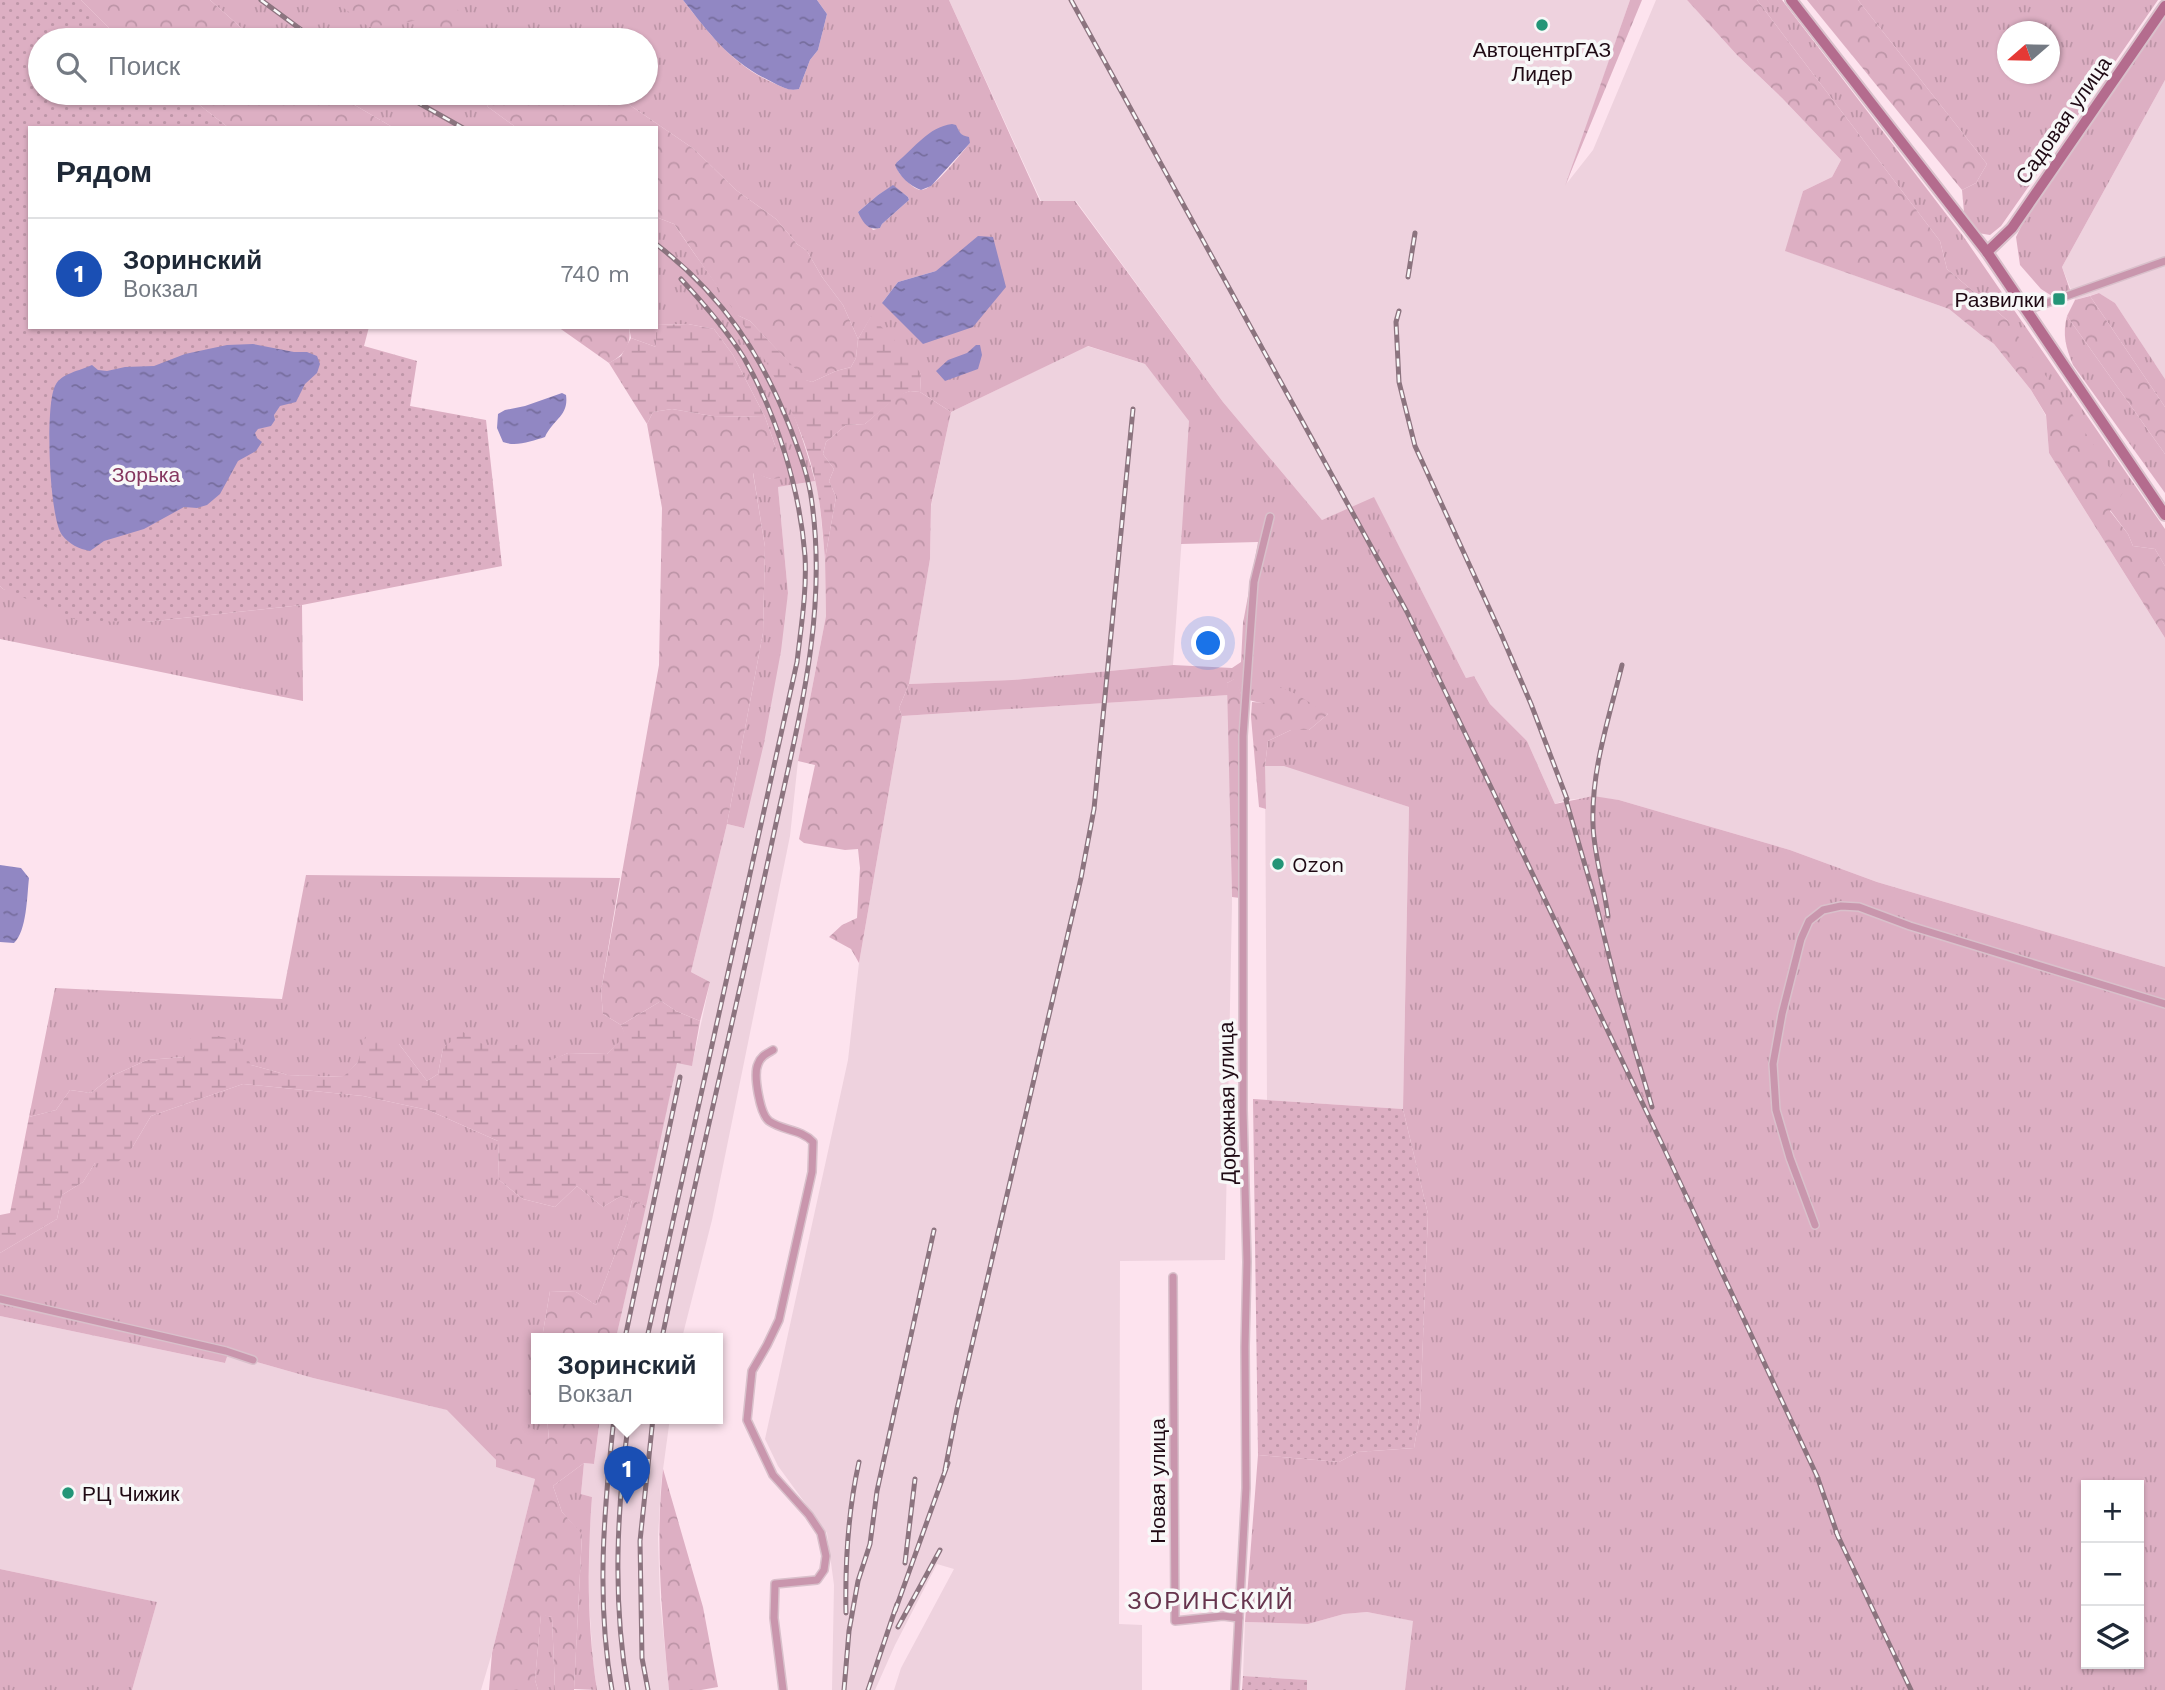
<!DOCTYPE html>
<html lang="ru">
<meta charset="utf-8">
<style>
:root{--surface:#fff;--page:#f6f6f7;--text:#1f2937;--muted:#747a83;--line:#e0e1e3;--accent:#ea580c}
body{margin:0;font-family:"Work Sans",sans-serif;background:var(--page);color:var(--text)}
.controls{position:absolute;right:21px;bottom:21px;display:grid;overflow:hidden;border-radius:0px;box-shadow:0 2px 5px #0004}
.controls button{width:63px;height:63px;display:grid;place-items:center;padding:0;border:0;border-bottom:2px solid var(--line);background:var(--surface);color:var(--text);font:35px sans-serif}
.compass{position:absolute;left:1997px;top:21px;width:63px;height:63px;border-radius:50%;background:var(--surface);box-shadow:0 2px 5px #0004;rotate:250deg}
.you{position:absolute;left:1209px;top:644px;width:24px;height:24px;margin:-18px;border:5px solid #fff;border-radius:50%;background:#1a73e8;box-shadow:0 0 0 10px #1a73e833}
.badge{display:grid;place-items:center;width:46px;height:46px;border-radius:50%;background:var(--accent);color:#fff;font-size:23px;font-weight:700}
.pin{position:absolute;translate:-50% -58px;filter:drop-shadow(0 2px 4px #0008)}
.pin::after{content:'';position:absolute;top:37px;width:24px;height:21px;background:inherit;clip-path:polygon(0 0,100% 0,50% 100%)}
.popup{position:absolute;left:531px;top:1333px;width:192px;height:91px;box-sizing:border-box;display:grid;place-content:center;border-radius:0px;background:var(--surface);filter:drop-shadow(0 2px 5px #0005);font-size:23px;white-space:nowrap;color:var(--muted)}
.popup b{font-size:26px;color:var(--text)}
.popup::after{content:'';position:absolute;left:50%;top:100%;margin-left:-14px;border:14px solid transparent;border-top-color:var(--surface)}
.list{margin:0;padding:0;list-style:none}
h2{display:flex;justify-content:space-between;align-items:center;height:91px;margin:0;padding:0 28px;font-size:30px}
h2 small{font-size:23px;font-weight:400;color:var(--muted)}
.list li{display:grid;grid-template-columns:46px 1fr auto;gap:21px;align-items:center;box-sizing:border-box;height:112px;padding:0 28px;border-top:2px solid var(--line)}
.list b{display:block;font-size:26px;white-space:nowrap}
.list p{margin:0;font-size:23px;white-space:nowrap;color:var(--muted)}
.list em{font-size:23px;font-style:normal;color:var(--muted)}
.icon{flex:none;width:38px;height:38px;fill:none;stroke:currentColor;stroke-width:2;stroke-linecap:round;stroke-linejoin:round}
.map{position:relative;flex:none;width:2165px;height:1690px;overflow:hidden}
.search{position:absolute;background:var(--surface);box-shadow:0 2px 5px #0004;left:28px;top:28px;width:630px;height:77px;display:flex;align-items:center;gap:18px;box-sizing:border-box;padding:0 24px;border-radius:38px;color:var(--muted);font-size:26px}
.panel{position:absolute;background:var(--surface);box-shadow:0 2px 5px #0004;left:28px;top:126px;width:630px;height:203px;border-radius:0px}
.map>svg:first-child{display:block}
.built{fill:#eed2de}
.grass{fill:url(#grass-tufts);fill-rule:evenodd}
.forest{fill:url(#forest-crowns)}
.wetland{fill:url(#wetland-marsh)}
.garden{fill:url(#garden-dots)}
.water{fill:url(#water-ripples)}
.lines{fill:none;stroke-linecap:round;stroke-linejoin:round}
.street-casing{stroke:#d9c0cb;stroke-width:10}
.secondary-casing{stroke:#d9c0cb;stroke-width:14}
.street{stroke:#c996ad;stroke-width:7}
.secondary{stroke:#b46c8e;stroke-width:10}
.rail-casing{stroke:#8c747f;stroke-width:5}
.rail{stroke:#f8f8f8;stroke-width:2.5;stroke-dasharray:8;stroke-linecap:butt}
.poi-dot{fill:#239577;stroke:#f8f8f8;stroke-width:2.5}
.labels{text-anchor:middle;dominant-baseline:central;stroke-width:7;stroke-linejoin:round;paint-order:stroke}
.poi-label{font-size:21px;fill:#1f0a14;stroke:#f8f8f8;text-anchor:start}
.street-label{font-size:21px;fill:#1f0a14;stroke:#f8f8f8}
.park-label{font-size:21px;fill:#85365f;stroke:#f8f8f8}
.quarter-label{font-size:24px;letter-spacing:2px;fill:#66344d;stroke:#f8f8f8}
</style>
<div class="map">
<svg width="2165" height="1690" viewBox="0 0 2165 1690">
<defs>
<pattern id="grass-tufts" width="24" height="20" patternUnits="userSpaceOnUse" patternTransform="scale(1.75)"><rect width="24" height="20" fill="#ddafc3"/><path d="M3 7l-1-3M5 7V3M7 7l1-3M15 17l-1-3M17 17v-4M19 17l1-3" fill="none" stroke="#bd95a7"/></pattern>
<pattern id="forest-crowns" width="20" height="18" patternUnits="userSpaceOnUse" patternTransform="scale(1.75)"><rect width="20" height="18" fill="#ddafc3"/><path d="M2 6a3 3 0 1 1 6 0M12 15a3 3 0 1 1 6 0" fill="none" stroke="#bd95a7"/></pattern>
<pattern id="wetland-marsh" width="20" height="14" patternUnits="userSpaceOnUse" patternTransform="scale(1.75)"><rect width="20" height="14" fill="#ddafc3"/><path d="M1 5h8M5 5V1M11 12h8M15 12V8" fill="none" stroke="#bd95a7"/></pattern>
<pattern id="garden-dots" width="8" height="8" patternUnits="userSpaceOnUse" patternTransform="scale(1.75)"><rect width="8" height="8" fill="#ddafc3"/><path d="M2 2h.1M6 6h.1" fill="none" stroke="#bd95a7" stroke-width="1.8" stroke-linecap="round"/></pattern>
<pattern id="water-ripples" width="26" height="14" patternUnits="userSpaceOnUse" patternTransform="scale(1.75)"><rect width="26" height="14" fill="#9187c3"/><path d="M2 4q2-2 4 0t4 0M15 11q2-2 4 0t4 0" fill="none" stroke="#766d9d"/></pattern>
</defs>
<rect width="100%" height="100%" fill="#fde3ee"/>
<g class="built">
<path d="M949,0H1630L1567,183L1593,150L1656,0H1687L1737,55L1782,98L1841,160L1832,177L1803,191L1786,251L1949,309L1981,335L1994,344L2031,390L2046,416L2049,453L2165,638V967L1877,882L1790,850L1619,800L1593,797L1566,800L1555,804L1527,741L1490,704L1474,676L1466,678L1374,498L1322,520L1223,402L1076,201H1041Z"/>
<path d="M2165,80V379L2115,303L2099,293L2075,300L2062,267Z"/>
<path d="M1087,346L1145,364L1190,421L1173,665L1012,680L909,684L930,559L931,506L951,412Z"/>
<path d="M815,481L819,498L825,559L826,616L798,761L790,836L712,1220L682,1338H616L677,1062L692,1065L710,982L691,972L727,824L744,828L788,593L778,487Z"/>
<path d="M1229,695L1232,904L1225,1260L1120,1261L1119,1624L1142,1625V1690H894L901,1668L954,1569L937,1564L895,1645L875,1690H832L834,1585L827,1533L778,1466L765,1439L848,1060L859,963L902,716Z"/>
<path d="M1284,765L1409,807L1403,1109L1267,1100L1265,766Z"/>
<path d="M0,1316L225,1363L228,1354L313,1378L448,1410L497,1461V1467L535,1479L492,1653L481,1690H132L157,1602L0,1569Z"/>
<path d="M600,1418H670L661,1484L658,1538L660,1599L669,1690H597L593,1662L589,1601V1540L592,1497L581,1494L584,1463L594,1464Z"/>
<path d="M1367,1612L1414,1621L1405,1690H1307V1680L1243,1676L1245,1622L1308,1624L1344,1614Z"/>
</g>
<g class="grass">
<path d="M210,0H683C708,32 731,63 769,81C780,86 788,91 799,89L810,60L818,50L827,14L817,0H949L1040,201H1075L1223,402L1322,520L1374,497L1466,678L1474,676L1490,704L1527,741L1555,804L1593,796L1619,800L1790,850L1877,882L2165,967V1690H1405L1413,1621L1367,1612L1344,1614L1308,1624L1245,1622L1258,1455L1339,1462L1358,1452L1414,1448L1420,1413L1428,1214L1403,1109L1409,807L1284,766H1265L1268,741L1291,730H1309L1328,714C1302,700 1268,710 1242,697L1235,679L1227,683L1229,695L902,716L899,708L909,684L1012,680L1173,665L1232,668L1241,662L1243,623L1258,542L1181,544L1189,421L1145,364L1088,346L951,412L920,392L921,374L871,317L858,339L843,305L822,277L807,251L797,244L776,219L736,190L694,149L612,93H646V40H255ZM958,129L959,132L970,143C961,153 934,190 921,190C916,190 910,184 907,181C900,175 896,171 897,162L902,158ZM893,186L908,197L909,200L882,224L880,228L873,230L858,212L878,195ZM936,271L882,303L898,282ZM2086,1485H2139V1664H2086Z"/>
<path d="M1757,0H1782L1963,236L2165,529V566L2155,549L2133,546L2128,534L2110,510L2007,320L1947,269L1940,241Z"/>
<path d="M1858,0H2158L2022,196L2001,226L1990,235L1978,233L1964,212L1962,190L1976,183L1987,164ZM2008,32H2050V74H2008Z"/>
<path d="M2165,17V80L2062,267L2070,290L2066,297L2052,296L2041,289L2020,265L2016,237L2030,208Z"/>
<path d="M334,93H481L488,107L517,128H394Z"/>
<path d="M656,217L674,224C713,283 762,339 790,405C800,430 808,455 815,481L778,487L788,593L781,651L764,743L744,828L727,824L763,633L765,547L753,472L771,479L777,451L765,417L733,355L714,329L688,324L656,325Z"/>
<path d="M2099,293L2115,303L2165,379V407L2090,296Z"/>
<path d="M2067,316L2165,454V493L2073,365C2066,348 2062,335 2067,316Z"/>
<path d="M629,327H656V347L631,338Z"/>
<path d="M0,586L3,589L146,622L302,605L303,701L0,639Z"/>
<path d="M306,875L620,878L601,991L603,1014L621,1025L626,1036L607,1054L568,1053L546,1063L494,1051L443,1048L438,1074L427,1081L399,1044L358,1062L344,1077L288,1075L251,1065L184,1057L147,1060L112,1076L91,1093L70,1090L56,1110L29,1117L55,988L282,999Z"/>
<path d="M243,1084L363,1096L428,1110L498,1141L499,1180L523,1199L555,1207L577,1186L603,1207L621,1196L632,1200L626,1225L596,1305L576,1292L550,1291L542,1338H536V1418H547L549,1440L496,1434L497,1461L447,1410L313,1378L228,1354L225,1363L0,1316V1253L57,1219L62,1195L83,1182L95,1163L132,1148L151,1116Z"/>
<path d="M584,1463L581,1494L592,1497C587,1561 587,1626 597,1690L574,1689L582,1535L562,1512L553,1486Z"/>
<path d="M0,1569L157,1602L132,1690H0Z"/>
<path d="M541,1614L552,1617L555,1690H538L535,1680Z"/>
</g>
<g class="forest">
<path d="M81,0H210L255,40H121Z"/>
<path d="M333,0H454L464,25L466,40H440L432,17L408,22L369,27Z"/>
<path d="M1630,0H1642L1565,186Z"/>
<path d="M1687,0H1757L1940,241L1947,269L2007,320L2125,490L2110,511L2128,534L2133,546L2155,549L2165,566V638L2049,453L2046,415L2031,390L1994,344L1981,335L1949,309L1785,251L1803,191L1832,177L1841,160L1782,98L1737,55Z"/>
<path d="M1807,0H1858L1987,164L1976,183L1962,190Z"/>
<path d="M184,93H334L394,128H229Z"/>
<path d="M481,93H612L694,149L736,190L776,219L797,244L807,251L822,277L843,305L858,339L856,358L851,367L836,371L812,382L805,380L750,321L737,315L674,224L656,217V128H517L488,107Z"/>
<path d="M2090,296L2165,407V454L2067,316L2075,300Z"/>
<path d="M558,327H629C632,345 624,355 609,363Z"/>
<path d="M910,391L920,392L951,412L931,505L930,559L909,684L899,708L902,716L859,963L851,949L829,937L842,925L857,918L860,868L858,849L845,850L804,843L799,839L815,765L798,761L826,616L825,559L836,497L829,481L834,469L823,454L826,442L846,425L865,424L898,395Z"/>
<path d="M672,409L712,416L765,417L777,451L780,478L771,479L753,473L765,547L763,633L727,824L691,972L710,982L700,1021L676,1011L661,1001L621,1025L603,1014L601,991L659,665L662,508L647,424L653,412Z"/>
<path d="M1236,678L1242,697L1240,898L1232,897L1227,683Z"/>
<path d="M1280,687L1296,694L1328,714L1309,730H1291L1268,741L1265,766L1266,809L1259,807L1251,717L1252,702L1266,703Z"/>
<path d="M632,1200L646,1206L616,1338H542L550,1291L576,1292L596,1305L626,1225Z"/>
<path d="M547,1418H600L594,1464L584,1463L553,1486L562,1512L582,1534L574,1690H555L552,1617L541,1615L535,1680L538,1690H489L492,1653L535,1479L496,1467V1434L527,1425L549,1439Z"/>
<path d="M663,1469L703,1607L718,1687L701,1690H669C662,1616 655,1543 663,1469Z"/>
</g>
<g class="wetland">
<path d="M737,315L750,321L806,380L812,382L836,371L851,367L856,358L858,339L871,316L905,351L921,374L920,392L910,391L898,396L865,424L846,425L826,442L823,454L834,469L829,481L836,497L825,559C823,539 822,519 819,500C808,431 774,372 737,315Z"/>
<path d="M688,324L714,329L733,355L765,417L712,416L672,409L653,412L647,424L609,363L621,356L631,338L656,347V325Z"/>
<path d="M661,1001L676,1011L700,1021L692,1066L677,1063L646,1206L621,1196L603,1207L577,1186L555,1207L523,1199L499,1180L498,1141L428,1110L363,1096L243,1084L151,1116L132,1148L115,1165L95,1163L83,1182L62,1195L57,1219L0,1253V1215L10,1213L29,1117L56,1110L70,1090L91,1093L112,1076L147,1060L184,1057L194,1030L239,1041L251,1065L288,1075L343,1077L358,1062L366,1034L399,1044L427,1081L438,1074L443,1048L463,1032L494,1051L527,1042L546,1062L568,1053L607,1054L625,1036L621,1025Z"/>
</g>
<g class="garden">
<path d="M0,0H81L121,40H40V93H184L229,128H30V327H369L364,346L417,361L410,406L486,420L502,566L302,605L146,622L79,621L3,589L0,586Z"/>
<path d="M1253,1099L1403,1109L1428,1214L1420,1413L1414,1448L1358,1452L1339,1462L1258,1455Z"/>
<path d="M1243,1676L1307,1680V1690H1242Z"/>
</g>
<g class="water">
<path d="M683,0H817L827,14L818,50L810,60L799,89C789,91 784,88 774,83C730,62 712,37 683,0Z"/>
<path d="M952,124L956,125C960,133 960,135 969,137L970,143L931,186L921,190C910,186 899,176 895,165L897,162C915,148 928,127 952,124Z"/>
<path d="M893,185L908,197L909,200L882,224L880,228C867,231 863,222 858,212L878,195Z"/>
<path d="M978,236L993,237L1006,287L973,327L923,344L882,303L898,282L936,271Z"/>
<path d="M253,344L294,352H307L317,356L320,364L317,373L305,384L296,402L280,406L274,415L275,420L271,426L258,429L255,433L257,438L262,442L256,451L238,461L220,494L207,505L197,508L184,507L144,529L104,541L90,551C79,549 69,544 62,535C49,517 45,406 55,386C61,373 80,371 92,365L98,370L107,371L125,367L154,366L185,354L227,345Z"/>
<path d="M976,345H980L982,355L978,369L945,381L936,371L948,360L967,353Z"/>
<path d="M562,393L566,395C569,416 553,419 545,437C532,441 516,447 503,442L497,428L498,414L505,410L525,406Z"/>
<path d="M0,865L21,868L29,878C27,895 27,931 14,943L0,942Z"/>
</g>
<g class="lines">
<g class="street-casing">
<g id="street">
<path d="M2027,310L2165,261"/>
<path d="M773,1050C766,1054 761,1056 758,1064C753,1075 760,1114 769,1121C783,1131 801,1129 813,1142L812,1172L779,1320L767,1345L752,1371L747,1420L773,1475L809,1515L821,1533L826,1556L824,1570L817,1580L775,1584L774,1618L783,1690"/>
<path d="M1815,1225L1790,1158L1776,1110L1773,1064L1782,1014L1801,939L1809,921L1823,910L1841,906L1859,907L1910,926L2165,1004"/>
<path d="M1173,1277L1175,1621L1223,1616L1239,1618"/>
<path d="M0,1299L226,1351L253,1360"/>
<path d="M1235,1690L1246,1488L1245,1347L1247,1262L1243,1110V736L1254,582L1270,517"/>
</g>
</g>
<g class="secondary-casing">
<g id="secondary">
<path d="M1791,0L1987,252L2165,515"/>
<path d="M1987,252L2012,228L2165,6"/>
</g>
</g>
<use href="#street" class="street"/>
<use href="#secondary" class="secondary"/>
<g class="rail-casing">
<g id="rail">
<path d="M261,0L315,40"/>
<path d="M1071,0L1407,612L1662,1144L1817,1476L1839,1539"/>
<path d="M401,93L463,128"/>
<path d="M656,244C722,295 761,353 791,430C800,454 809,478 812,503C828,620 796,729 772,842C737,1008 696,1172 662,1338"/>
<path d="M1408,277L1415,233"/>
<path d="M1399,311L1396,322L1399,382L1415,446L1501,634L1531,704L1567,799L1566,800L1594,896L1619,996L1652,1107"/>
<path d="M1608,916C1604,886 1594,855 1593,825C1591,770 1609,718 1622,665"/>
<path d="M625,1338L680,1077"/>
<path d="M647,1338L797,662C801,627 807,591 805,556C800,490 777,415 744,358C726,329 704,304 681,279"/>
<path d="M945,1470L957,1409L1081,878L1094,809L1133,409"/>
<path d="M1836,1532L1911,1690"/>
<path d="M905,1563L915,1479"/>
<path d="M895,1611L948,1463"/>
<path d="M846,1613C845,1562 848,1511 859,1462"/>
<path d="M898,1627L940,1550"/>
<path d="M612,1690C596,1600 604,1509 614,1418"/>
<path d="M628,1690C612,1600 617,1508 629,1418"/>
<path d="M648,1690L642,1658L640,1541L653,1418"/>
<path d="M844,1690L849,1631L858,1581L870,1544L877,1491L934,1230"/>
<path d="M868,1690L897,1604"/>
</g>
</g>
<use href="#rail" class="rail"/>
</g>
<g class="poi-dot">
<circle cx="1542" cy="25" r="7"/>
<rect x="2052" y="292" width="14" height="14" rx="3.5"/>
<circle cx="1278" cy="864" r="7"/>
<circle cx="68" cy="1493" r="7"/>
</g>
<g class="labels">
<g class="poi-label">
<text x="1542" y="49" text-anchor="middle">АвтоцентрГАЗ<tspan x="1542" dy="24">Лидер</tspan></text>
<text x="2045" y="299" text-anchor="end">Развилки</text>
<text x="1292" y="864">Ozon</text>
<text x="82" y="1493">РЦ Чижик</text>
</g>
<g class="street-label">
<text transform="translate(2063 120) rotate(-55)">Садовая улица</text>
<text transform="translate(1227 1103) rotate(-91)">Дорожная улица</text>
<text transform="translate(1157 1481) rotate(-90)">Новая улица</text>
</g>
<g class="park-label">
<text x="146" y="474">Зорька</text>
</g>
<g class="quarter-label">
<text x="1211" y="1601">ЗОРИНСКИЙ</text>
</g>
</g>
</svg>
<div class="controls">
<button>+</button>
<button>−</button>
<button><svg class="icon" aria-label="layers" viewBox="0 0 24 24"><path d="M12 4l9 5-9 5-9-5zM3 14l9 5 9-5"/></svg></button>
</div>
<svg class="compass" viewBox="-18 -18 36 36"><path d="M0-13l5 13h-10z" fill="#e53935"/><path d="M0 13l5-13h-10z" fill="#747a83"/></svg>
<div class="you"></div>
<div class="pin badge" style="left:627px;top:1504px;background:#1a4fb4">1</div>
<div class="popup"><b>Зоринский</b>Вокзал</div>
<div class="search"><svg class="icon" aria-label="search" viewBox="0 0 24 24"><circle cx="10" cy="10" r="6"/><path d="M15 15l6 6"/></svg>Поиск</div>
<section class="panel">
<h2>Рядом<small></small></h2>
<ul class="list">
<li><span class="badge" style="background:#1a4fb4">1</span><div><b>Зоринский</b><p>Вокзал</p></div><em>740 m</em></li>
</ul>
</section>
</div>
